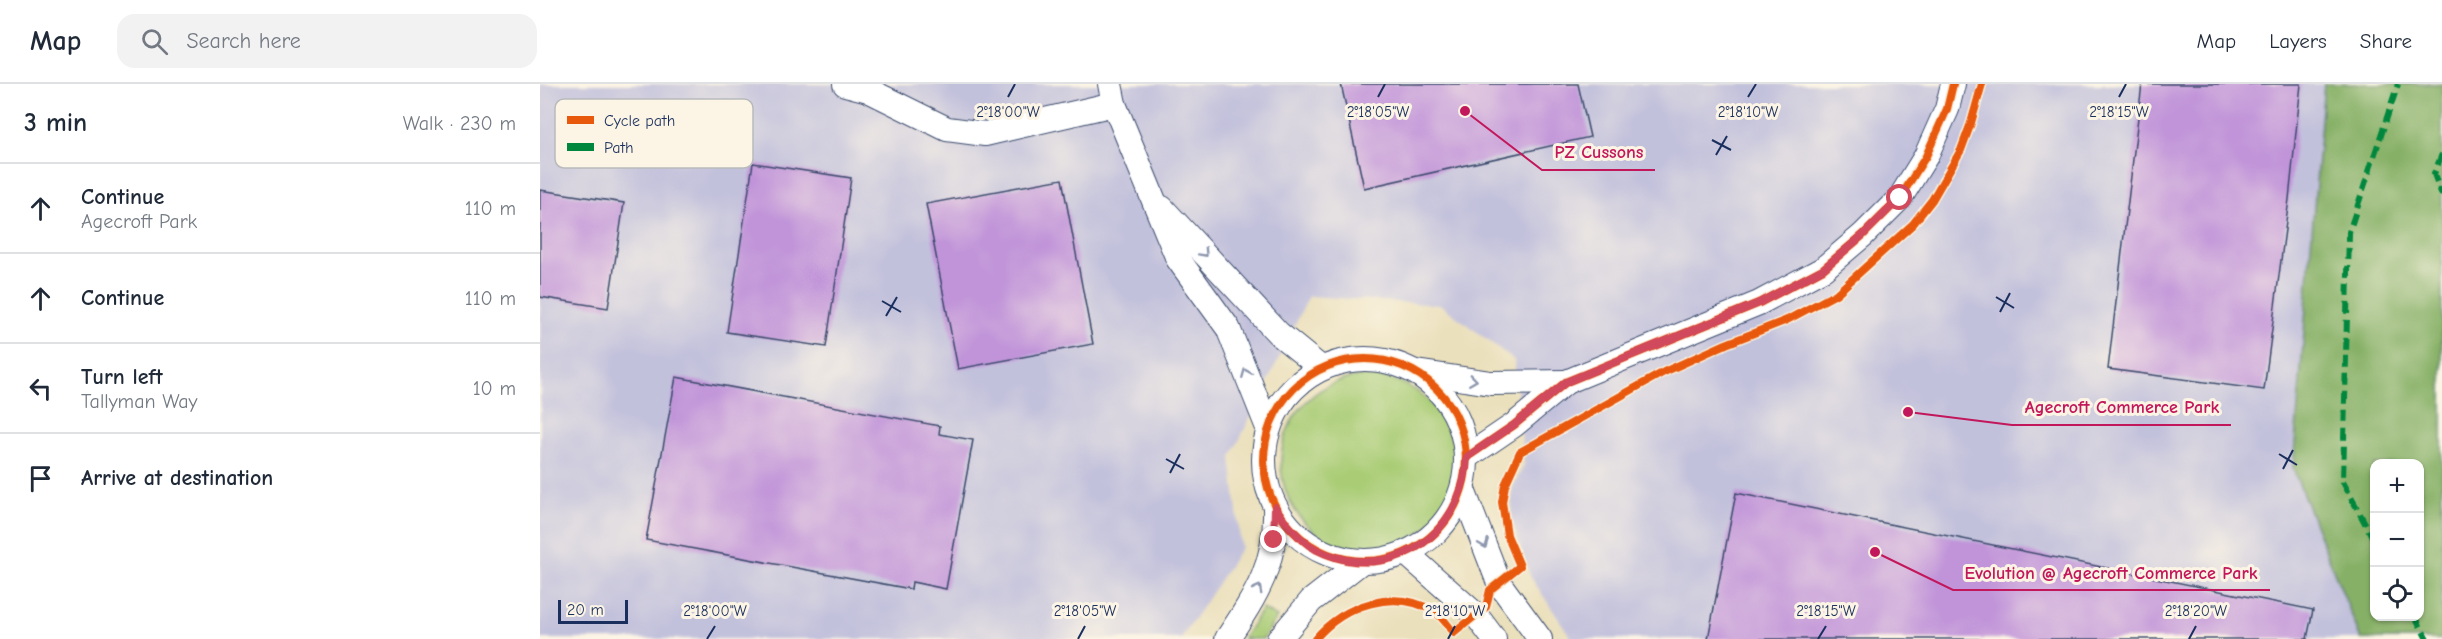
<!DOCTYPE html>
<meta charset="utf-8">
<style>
:root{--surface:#fff;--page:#f2f2f3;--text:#1f2937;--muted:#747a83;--line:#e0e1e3}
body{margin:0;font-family:"Comic Neue",sans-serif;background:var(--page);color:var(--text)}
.controls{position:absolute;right:18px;bottom:18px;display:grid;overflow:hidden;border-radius:12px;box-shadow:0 2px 4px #0004}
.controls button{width:54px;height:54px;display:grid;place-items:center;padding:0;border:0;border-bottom:2px solid var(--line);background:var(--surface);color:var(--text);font:30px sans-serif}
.scale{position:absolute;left:18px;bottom:15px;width:70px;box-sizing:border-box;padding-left:6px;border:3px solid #1b2f5e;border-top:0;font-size:16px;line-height:21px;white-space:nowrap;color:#1b2f5e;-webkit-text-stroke:4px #fcf5e5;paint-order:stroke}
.stop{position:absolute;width:18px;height:18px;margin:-14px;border:4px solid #d1495b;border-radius:50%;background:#fff}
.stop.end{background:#d1495b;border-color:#fff;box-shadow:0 2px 6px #0008}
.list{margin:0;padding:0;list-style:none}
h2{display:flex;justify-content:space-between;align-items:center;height:78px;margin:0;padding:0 24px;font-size:26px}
h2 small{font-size:20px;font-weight:400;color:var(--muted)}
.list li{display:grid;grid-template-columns:39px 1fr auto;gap:18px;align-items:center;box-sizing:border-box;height:90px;padding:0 24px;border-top:2px solid var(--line)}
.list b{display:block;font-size:22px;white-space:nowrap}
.list p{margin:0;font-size:20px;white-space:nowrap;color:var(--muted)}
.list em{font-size:20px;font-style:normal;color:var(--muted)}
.icon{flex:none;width:33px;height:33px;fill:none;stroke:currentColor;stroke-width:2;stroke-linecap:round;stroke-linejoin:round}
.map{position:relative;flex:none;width:1902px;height:555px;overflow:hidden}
header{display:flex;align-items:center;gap:36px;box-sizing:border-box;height:84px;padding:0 30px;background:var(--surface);border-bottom:2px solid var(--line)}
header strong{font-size:28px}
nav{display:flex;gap:33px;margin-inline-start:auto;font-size:21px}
.search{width:420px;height:54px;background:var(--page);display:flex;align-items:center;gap:15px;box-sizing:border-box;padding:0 21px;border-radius:18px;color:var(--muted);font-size:22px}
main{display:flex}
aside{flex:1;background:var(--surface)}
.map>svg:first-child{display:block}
.industrial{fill:#c2c1dc}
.green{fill:#a9cc75;stroke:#627e6a;stroke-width:1.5}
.forest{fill:#86b066;stroke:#507062;stroke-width:1.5;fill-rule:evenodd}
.building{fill:#c194d9}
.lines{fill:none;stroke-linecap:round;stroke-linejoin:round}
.minor-casing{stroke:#3a4a6c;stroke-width:26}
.minor{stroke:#fff;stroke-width:24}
.quiet{stroke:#00873e;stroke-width:6;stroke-dasharray:12 6;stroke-linecap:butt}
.cycleway-casing{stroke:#fcf5e5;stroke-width:11}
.cycleway{stroke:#e8590c;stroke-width:8}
.oneway{stroke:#8d97ae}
.route{stroke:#d1495b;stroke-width:8}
.ticks{fill:none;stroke:#1b2f5e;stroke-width:2}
.key{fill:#fcf5e5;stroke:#b8babc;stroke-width:1.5}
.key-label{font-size:16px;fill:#1b2f5e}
.ticks-label{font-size:15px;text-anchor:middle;fill:#1b2f5e;stroke:#fcf5e5;stroke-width:6;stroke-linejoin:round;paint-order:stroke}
.leader{fill:none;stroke:#c2185b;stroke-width:2}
.callout-dot{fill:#c2185b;stroke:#fcf5e5;stroke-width:2}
.callout-label{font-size:18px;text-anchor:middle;font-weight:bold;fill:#c2185b;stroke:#fcf5e5;stroke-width:6;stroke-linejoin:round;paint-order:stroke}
</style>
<header>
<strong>Map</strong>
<div class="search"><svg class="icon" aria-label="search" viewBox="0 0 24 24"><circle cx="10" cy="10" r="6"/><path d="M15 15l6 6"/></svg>Search here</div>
<nav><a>Map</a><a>Layers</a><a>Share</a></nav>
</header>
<main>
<aside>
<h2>3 min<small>Walk · 230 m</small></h2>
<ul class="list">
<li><svg class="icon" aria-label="ahead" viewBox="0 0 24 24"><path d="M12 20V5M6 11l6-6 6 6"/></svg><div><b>Continue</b><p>Agecroft Park</p></div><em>110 m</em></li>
<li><svg class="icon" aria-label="ahead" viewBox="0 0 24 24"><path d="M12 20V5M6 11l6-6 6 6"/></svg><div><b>Continue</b></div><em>110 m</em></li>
<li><svg class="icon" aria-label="left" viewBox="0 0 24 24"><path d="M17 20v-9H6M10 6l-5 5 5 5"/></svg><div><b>Turn left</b><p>Tallyman Way</p></div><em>10 m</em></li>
<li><svg class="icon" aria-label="arrive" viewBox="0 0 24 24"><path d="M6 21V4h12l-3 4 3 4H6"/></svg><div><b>Arrive at destination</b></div></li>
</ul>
</aside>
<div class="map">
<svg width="1902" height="555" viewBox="0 0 1902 555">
<rect width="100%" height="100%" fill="#fcf5e5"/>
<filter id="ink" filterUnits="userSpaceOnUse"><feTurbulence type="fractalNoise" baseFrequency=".0167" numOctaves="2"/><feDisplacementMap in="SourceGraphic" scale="12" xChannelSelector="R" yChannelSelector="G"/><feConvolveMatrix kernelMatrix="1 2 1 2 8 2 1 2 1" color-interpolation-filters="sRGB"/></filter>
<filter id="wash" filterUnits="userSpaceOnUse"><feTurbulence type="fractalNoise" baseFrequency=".008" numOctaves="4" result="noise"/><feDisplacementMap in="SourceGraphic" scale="24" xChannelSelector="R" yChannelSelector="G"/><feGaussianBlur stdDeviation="1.35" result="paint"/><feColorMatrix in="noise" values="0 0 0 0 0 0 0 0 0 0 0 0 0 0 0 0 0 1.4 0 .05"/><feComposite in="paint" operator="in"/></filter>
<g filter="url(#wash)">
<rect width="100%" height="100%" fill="#ebe0bc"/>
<path class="industrial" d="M0,0H1784L1753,385L1821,555H1032L990,492L971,433L972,405L984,381L974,276L901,221L769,212L691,373L701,464L641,555H0Z"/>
<g class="green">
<circle cx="828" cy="379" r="87"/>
<path d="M722,525L737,533L723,555H703Z"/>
</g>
<path class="forest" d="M1784,0H1902V555H1821L1753,385ZM1834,380H1880V532H1834Z"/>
<g id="blocks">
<g class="building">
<path d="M801,0H1038L1050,53L824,104Z"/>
<path d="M1602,0H1761L1749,115L1724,306L1568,285Z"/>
<path d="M213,79L311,94L286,263L187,248Z"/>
<path d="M522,95L553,260L418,285L386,120Z"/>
<path d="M0,106L84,119L68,224L0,213Z"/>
<path d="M136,293L400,342L399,350L433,356L406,505L372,498L371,505L106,456Z"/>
<path d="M1196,409L1773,526L1767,555H1168Z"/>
</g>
</g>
</g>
<g filter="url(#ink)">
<use href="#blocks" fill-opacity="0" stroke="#3a4a6c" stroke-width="1.5"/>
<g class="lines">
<g class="minor-casing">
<g id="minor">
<path d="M305,0L328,6L407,45L445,50L574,20"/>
<path d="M570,0L574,20L638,175L688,244L728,344"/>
<path d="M622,124L738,249L781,284"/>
<circle cx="825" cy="376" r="101"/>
<path d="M876,288L951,299L1026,298"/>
<path d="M927,373L974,341L1026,298L1219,219L1283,185L1323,151L1360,114L1386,72L1407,25L1413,0"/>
<path d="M923,406L959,499L1000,555"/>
<path d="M866,469L936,531L954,555"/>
<path d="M687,555C717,510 737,479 735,424"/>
<path d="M739,555L771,517L821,478"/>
</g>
</g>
<use href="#minor" class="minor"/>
<g class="quiet">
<path d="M1902,70L1894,90L1902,111"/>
<path d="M1834,456L1803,398L1809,148L1858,0"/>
<path d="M1875,532L1887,555"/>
</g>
<g class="cycleway-casing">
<g id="cycleway">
<circle cx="825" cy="376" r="101"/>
<path d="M927,373L974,341L1026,298L1219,219L1283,185L1323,151L1360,114L1386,72L1407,25L1413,0"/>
<path d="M775,555C804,521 855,503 895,528C903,533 908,542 914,549L946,523L950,506L980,482L967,451L962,418L965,401L980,368L1124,288L1186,260L1247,236L1296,210L1373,140L1392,116L1421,66L1431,39L1442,0"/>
</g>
</g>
<use href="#cycleway" class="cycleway"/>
</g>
<defs><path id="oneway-chevron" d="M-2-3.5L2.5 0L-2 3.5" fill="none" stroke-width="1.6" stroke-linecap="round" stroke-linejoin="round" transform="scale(1.5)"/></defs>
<g class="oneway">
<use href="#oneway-chevron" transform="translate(664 169) rotate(47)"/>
<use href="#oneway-chevron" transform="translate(706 289) rotate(-112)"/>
<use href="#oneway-chevron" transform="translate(933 296) rotate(8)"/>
<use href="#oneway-chevron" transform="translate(944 460) rotate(68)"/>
<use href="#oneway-chevron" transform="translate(718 505) rotate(-62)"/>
</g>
</g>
<g class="lines" filter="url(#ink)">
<path class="route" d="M734,456L735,423C745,438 754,450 769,461C780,469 794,473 807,476C874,487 924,437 927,373L974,341L1026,298L1219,219L1283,185L1323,151L1360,114"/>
</g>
<path class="ticks" d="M468,13L475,0M838,13L845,0M1208,13L1216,0M1579,13L1586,0M1172,56L1191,66M1176,71L1187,52M1456,213L1474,224M342,217L361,228M1460,228L1470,209M346,232L357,213M1739,370L1757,381M626,375L644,385M1743,385L1753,366M630,389L640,370M167,555L175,542M538,555L545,542M908,555L915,542M1278,555L1286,542M1649,555L1656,542"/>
<rect x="15" y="15" width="198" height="69" rx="9" class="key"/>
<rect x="27" y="32" width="27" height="8" fill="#e8590c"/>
<rect x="27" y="59" width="27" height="8" fill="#00873e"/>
<g class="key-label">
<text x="64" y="42">Cycle path</text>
<text x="64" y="69">Path</text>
</g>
<g class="ticks-label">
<text x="468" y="33">2°18'00"W</text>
<text x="838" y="33">2°18'05"W</text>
<text x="1208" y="33">2°18'10"W</text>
<text x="1579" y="33">2°18'15"W</text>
<text x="175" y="532">2°18'00"W</text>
<text x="545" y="532">2°18'05"W</text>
<text x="915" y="532">2°18'10"W</text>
<text x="1286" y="532">2°18'15"W</text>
<text x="1656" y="532">2°18'20"W</text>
</g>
<path class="leader" d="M925 27L1002 86H1115M1368 328L1472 341H1691M1335 468L1413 506H1730"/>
<g class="callout-dot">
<circle cx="925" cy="27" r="6"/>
<circle cx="1368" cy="328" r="6"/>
<circle cx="1335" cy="468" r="6"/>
</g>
<g class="callout-label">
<text x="1059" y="74">PZ Cussons</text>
<text x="1582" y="329">Agecroft Commerce Park</text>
<text x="1571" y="495">Evolution @ Agecroft Commerce Park</text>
</g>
</svg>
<div class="controls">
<button>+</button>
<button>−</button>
<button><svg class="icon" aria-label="locate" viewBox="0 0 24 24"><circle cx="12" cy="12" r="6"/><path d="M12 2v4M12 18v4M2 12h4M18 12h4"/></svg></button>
</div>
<div class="scale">20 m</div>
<div class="stop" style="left:1360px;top:114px"></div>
<div class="stop end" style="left:734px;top:456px"></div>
</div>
</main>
